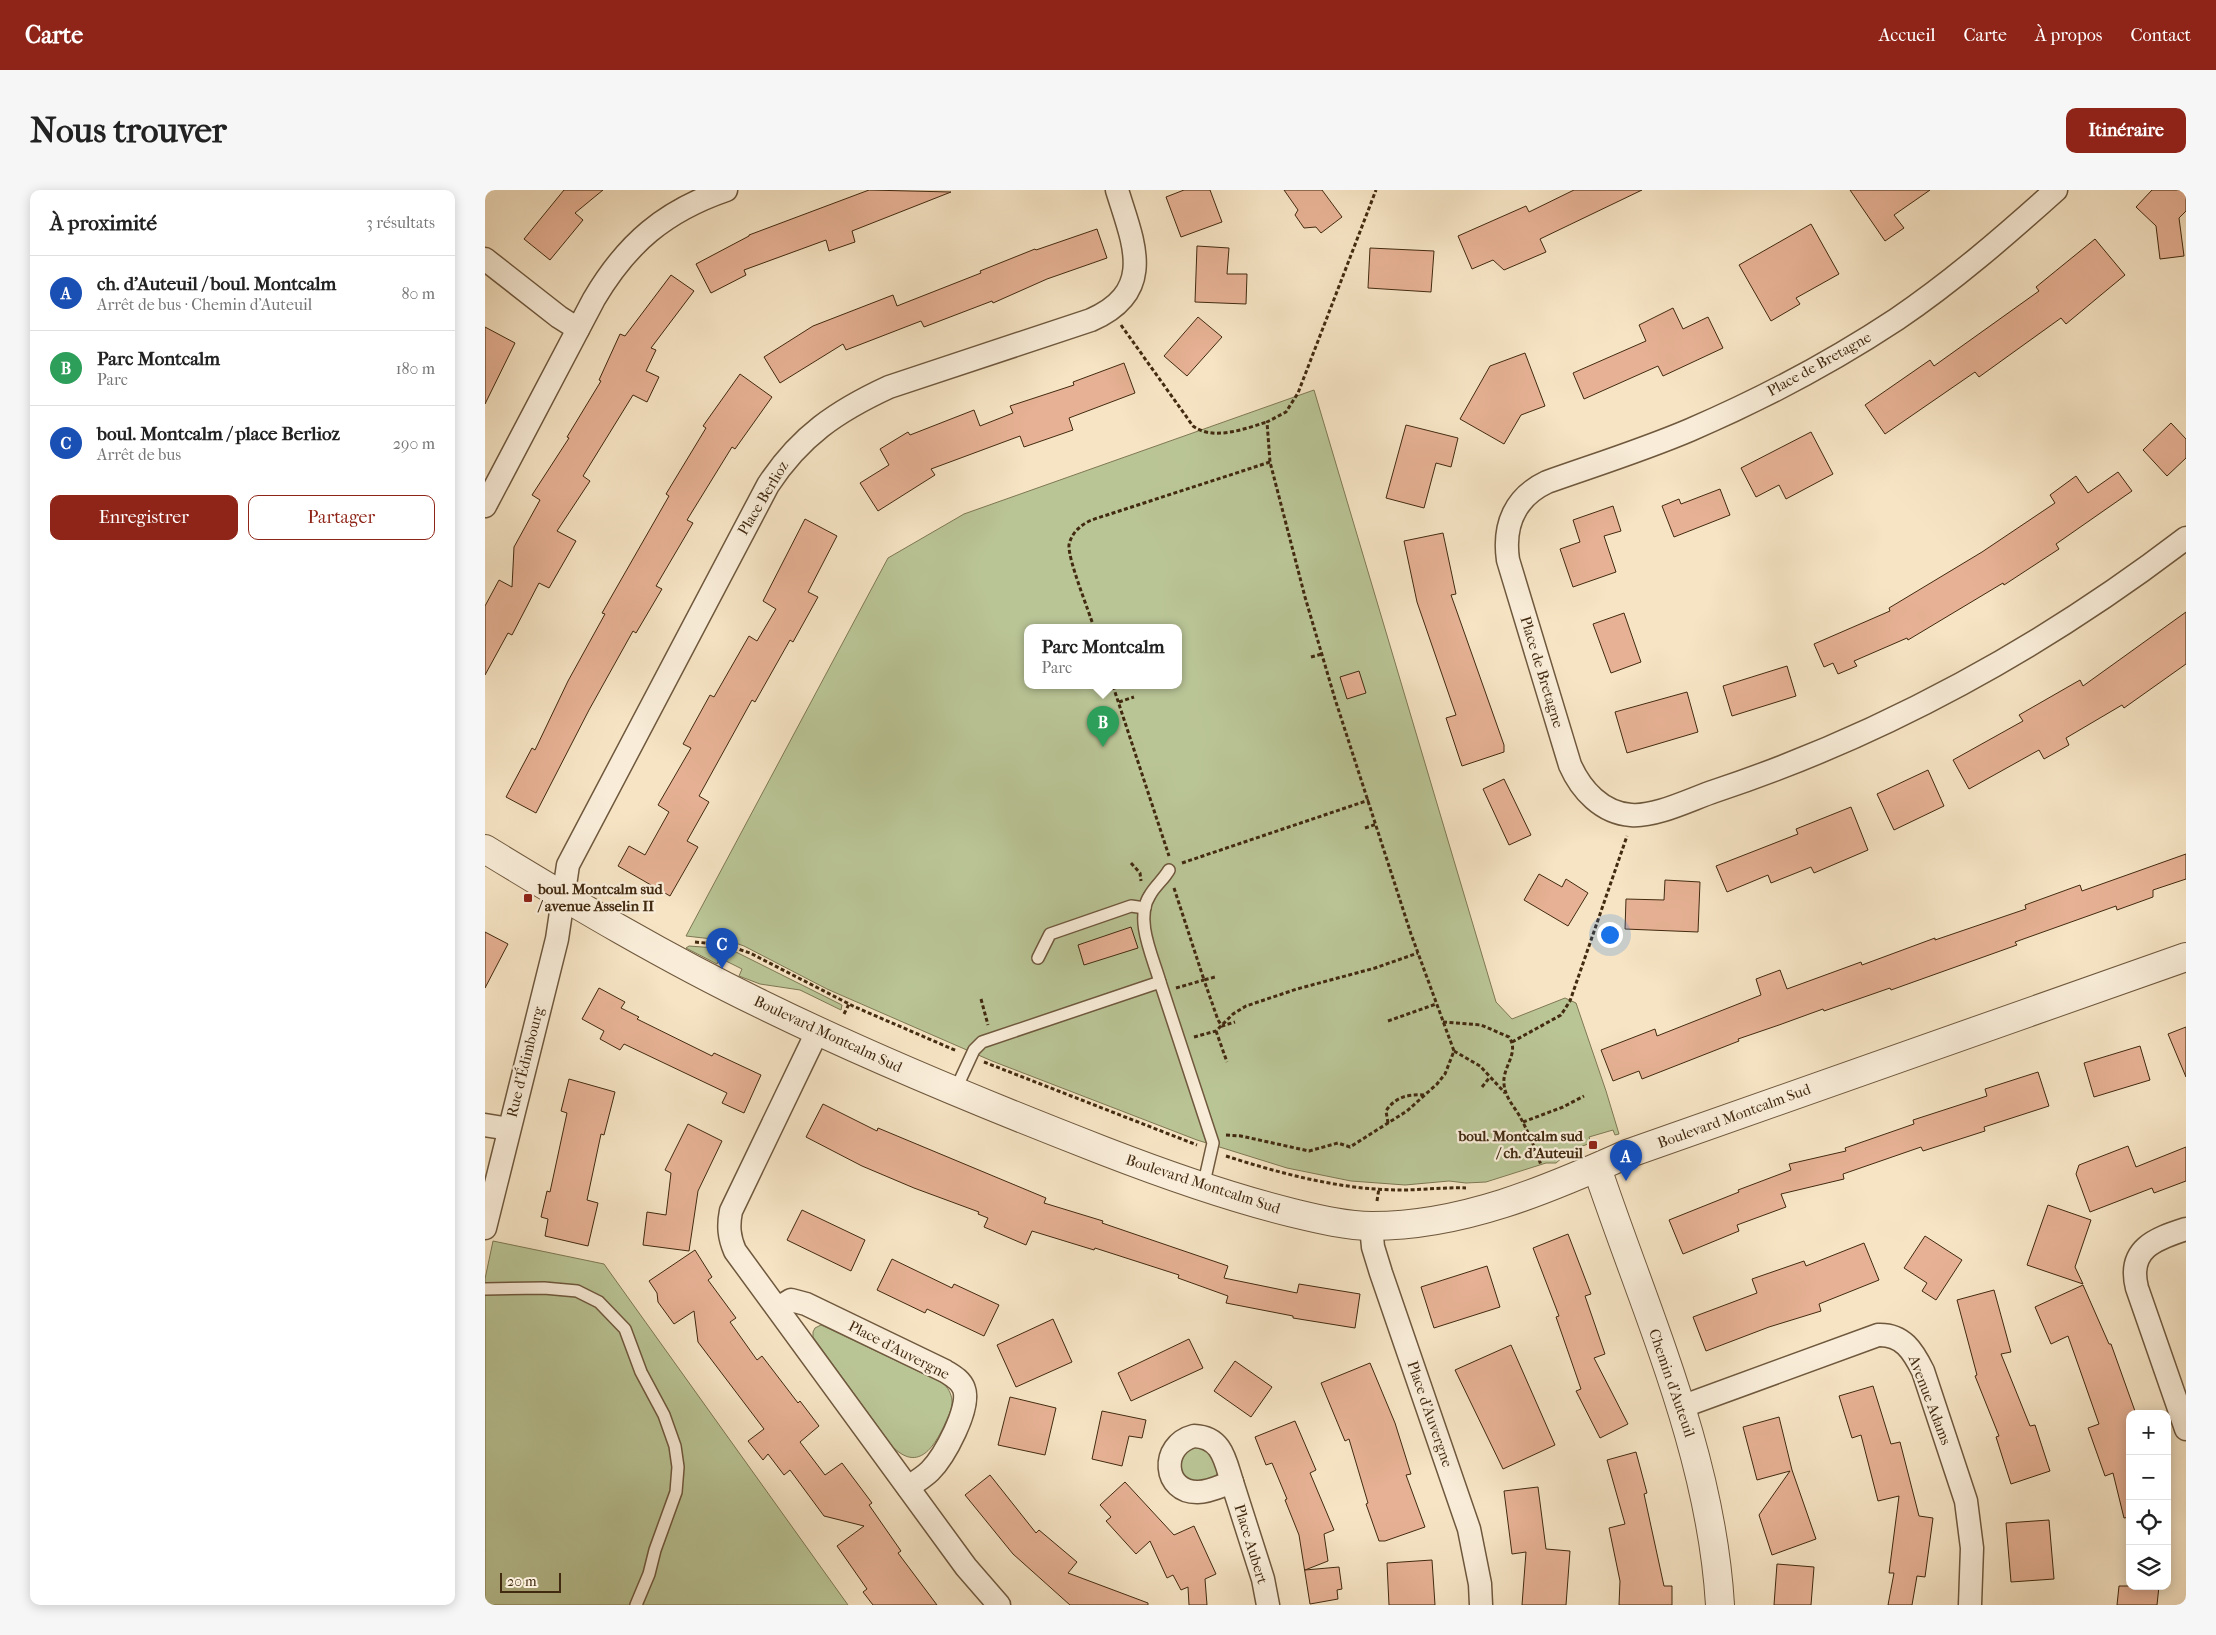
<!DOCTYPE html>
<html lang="fr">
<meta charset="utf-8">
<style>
:root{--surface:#fff;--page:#f6f6f6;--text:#222;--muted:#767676;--line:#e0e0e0;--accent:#8f2418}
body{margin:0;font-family:"IM FELL French Canon",serif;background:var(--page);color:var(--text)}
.controls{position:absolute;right:15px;bottom:15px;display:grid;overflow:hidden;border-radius:10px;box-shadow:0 2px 12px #0003}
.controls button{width:45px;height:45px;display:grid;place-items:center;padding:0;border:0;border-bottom:1px solid var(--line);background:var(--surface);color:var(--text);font:25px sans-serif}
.scale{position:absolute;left:15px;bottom:12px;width:61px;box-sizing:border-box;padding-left:5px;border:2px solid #422a10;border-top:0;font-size:14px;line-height:18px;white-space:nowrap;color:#422a10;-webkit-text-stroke:4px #f9edd9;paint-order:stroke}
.you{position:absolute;left:1124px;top:744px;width:18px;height:18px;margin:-12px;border:4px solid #fff;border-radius:50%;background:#1a73e8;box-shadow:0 0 0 8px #1a73e833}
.badge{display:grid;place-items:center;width:32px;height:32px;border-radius:50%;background:var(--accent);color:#fff;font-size:16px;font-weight:700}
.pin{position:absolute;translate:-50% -41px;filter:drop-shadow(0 1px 2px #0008)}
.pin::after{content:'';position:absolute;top:26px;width:18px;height:15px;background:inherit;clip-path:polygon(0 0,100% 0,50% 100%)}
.popup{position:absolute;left:539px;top:434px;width:158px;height:65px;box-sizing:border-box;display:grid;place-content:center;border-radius:10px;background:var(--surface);filter:drop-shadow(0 1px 4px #0005);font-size:16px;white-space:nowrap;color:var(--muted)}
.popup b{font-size:19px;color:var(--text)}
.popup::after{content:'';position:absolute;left:50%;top:100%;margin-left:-10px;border:10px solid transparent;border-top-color:var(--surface)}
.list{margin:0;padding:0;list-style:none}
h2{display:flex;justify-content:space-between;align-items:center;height:65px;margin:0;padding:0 20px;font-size:21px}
h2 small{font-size:16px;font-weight:400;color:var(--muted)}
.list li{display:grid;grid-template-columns:32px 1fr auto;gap:15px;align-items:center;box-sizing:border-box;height:75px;padding:0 20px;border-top:1px solid var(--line)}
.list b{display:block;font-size:19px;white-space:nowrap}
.list p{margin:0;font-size:16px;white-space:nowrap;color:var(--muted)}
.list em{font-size:16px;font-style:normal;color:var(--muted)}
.actions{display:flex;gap:10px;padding:15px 20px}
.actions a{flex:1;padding:11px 0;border:1px solid var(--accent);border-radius:10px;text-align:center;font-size:18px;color:var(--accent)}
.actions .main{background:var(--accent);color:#fff}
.icon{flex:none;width:28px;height:28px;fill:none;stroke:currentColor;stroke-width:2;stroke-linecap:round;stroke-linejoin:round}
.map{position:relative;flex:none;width:1701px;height:1415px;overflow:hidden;border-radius:10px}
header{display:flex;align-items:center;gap:30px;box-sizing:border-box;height:70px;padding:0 25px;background:var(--accent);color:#fff}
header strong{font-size:24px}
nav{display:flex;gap:28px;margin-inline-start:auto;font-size:18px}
.intro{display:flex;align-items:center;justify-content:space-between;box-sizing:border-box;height:120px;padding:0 30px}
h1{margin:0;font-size:35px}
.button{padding:12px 22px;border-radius:10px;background:var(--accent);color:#fff;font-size:18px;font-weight:700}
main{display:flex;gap:30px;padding:0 30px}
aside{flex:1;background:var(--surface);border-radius:10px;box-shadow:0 2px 12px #0003}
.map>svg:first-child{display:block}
.green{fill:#bac596;stroke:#7e7853;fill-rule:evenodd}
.building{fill:#e6b194;stroke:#422a10}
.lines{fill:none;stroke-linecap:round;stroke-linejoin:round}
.service-casing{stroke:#6f583d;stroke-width:14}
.minor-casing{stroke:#6f583d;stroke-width:25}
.tertiary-casing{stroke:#6f583d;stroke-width:30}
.path{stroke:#422a10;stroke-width:3;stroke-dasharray:4 2.5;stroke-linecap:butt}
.service{stroke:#f9edd9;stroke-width:11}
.minor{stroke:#f9edd9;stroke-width:22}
.tertiary{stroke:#f9edd9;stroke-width:28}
.poi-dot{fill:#8f2418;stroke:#f9edd9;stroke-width:2}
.labels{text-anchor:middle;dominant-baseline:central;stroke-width:4.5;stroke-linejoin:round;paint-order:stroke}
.street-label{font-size:15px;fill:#422a10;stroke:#f9edd9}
.poi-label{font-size:15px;font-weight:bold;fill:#422a10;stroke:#f9edd9;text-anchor:start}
</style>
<header>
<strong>Carte</strong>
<nav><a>Accueil</a><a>Carte</a><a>À propos</a><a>Contact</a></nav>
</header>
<div class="intro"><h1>Nous trouver</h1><a class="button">Itinéraire</a></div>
<main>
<aside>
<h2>À proximité<small>3 résultats</small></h2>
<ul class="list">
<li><span class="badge" style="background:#1a4fb4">A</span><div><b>ch. d'Auteuil / boul. Montcalm</b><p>Arrêt de bus · Chemin d'Auteuil</p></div><em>80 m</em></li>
<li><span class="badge" style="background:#2e9e5b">B</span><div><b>Parc Montcalm</b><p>Parc</p></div><em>180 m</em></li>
<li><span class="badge" style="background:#1a4fb4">C</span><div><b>boul. Montcalm / place Berlioz</b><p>Arrêt de bus</p></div><em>290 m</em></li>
</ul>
<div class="actions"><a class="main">Enregistrer</a><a>Partager</a></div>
</aside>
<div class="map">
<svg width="1701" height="1415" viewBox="0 0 1701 1415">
<rect width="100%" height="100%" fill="#f6e4c4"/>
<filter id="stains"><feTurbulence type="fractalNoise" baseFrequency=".004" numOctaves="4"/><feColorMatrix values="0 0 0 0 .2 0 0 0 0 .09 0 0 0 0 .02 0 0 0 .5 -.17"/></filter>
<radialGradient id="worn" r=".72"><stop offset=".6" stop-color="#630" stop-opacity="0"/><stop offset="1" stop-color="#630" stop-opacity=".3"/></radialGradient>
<g class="green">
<path d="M829,200L1011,812L1027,829L1080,808L1091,813L1121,901L1134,944L1130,945L1128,940L1104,947L1106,953L1086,960L1071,973H1061L1001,992L981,993L964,991L920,995L866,991L802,978L712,950L507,871L342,799L259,756L245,751L201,746L403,368L479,324ZM543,438H693V496H543Z"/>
<path d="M204,756L244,759L251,762L357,815L356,820L315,800L275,794L254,786L257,779L235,768L232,774L201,758Z"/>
<path d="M8,1051L119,1074L363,1415H0V1089Z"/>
<path d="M336,1135L458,1193C463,1198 466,1203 467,1210C468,1219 462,1228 459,1236C448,1259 432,1282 407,1256L328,1147V1142L330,1138Z"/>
<path d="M708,1254L725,1259L733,1282C727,1294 712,1291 701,1289L693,1278L695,1263Z"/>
</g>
<g class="building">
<path d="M79,0H118L90,23L98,30L65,70L39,49Z"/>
<path d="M384,0L466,2L367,41L370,52L344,61L341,50L259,80L261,85L226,103L211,74L264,46V45Z"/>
<path d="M699,0H725L737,32L696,47L681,7Z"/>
<path d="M799,0H837L857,27L836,43L831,37L819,38L810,25L813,20Z"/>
<path d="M1089,0H1157L1055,49L1061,62L1019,80L1008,70L987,79L973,46L1041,16L1044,22Z"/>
<path d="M1365,0H1445L1409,25L1419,38L1400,51Z"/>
<path d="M1667,0H1701V21L1694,28L1699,66L1675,69L1671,36L1651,17Z"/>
<path d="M1326,34L1354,84L1311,108L1315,114L1286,131L1254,75Z"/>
<path d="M612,39L622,68L562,89L508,113L507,111L439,137L436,131L361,160L358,154L295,193L279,167L328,136L408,105L412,116L496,83L495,81L550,59L551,60Z"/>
<path d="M1610,49L1640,85L1581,134L1576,128L1494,187L1490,182L1400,244L1380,215L1445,170L1449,176L1554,101L1551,97Z"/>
<path d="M712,56L744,58L742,84H762L761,114L710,112Z"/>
<path d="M885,58L949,61L946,102L883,98Z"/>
<path d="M186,85L209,101L166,158L171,160L161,181L174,187L162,212L148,205L98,286L105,291L72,341L91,351L64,398L54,393L27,445L23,443L0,485V416L14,390L27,397L29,357L55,310L47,305L84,248L82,247L116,191L114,190L135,144L140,146Z"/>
<path d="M1188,118L1198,139L1223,127L1238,158L1178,186L1173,176L1099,209L1088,183L1161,151L1154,135Z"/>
<path d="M713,127L737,147L702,186L679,166Z"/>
<path d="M0,137L30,153L0,214Z"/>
<path d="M1040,163L1060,216L1036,225L1019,254L975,229L1005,176Z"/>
<path d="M639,173L650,203L584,228L588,240L539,257L535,246L446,279L450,285L393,321L375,293L404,275L395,259L423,242L425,245L489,220L495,236L528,223L525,216L589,195L588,192Z"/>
<path d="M255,184L287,207L250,259L247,257L202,330L208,333L171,396L177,399L151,443L148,441L104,520L51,623L21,607L47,558L50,560L83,491L120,424L117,423L184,306L181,304L221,238L218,236Z"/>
<path d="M1686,233L1701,249V268L1682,286L1658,260Z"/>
<path d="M921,235L973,248L966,277L951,273L939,318L901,308Z"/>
<path d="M1326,242L1348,284L1301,309L1294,295L1271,307L1256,278Z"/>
<path d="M1633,282L1647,301L1571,354L1574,359L1519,395L1518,393L1423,450L1422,448L1369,471L1372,476L1353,484L1348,473L1339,477L1329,454L1405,421L1404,418L1497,362L1570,313L1565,305L1591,286L1603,303Z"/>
<path d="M1235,299L1245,325L1189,347L1177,316L1194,309L1196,314Z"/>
<path d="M1128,316L1136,341L1119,346L1131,382L1088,397L1075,359L1095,352L1088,330Z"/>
<path d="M320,329L352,346L323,402L333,407L308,452L305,450L270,512L267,510L214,606L224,612L202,651L213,657L185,706L133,676L144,656L160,665L184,622L173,615L206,558L198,554L225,505L229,507L264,446L272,451L291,419L278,411Z"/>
<path d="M958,343L971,404L966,405L1019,555V562L977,576L961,528L971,525L932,412L919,351Z"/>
<path d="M1701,422V474L1639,518L1637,515L1581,548L1584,555L1559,569L1554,560L1484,599L1468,570L1538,531L1534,525L1595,490L1598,496Z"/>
<path d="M1139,423L1156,472L1126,483L1108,434Z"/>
<path d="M1302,476L1311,506L1247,526L1238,496Z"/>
<path d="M874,481L881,503L862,509L855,487Z"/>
<path d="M1202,502L1213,542L1142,563L1130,522Z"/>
<path d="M1443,580L1459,616L1409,640L1392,604Z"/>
<path d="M1019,589L1046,645L1024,655L998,599Z"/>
<path d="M1366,617L1383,660L1329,683L1326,677L1286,693L1283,685L1242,702L1231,676L1313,644L1311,639Z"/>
<path d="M1701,664V689L1668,700V707L1632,720L1631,716L1530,752L1532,755L1406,800L1405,798L1339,821L1338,819L1294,835L1253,849L1254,851L1157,889L1154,881L1128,891L1116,860L1170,839L1172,846L1276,805L1271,789L1295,780L1302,799L1376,772L1377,775L1450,748V750L1541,719L1540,715L1595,695L1597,701Z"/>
<path d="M1054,684L1077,697L1081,689L1103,703L1083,736L1039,710Z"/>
<path d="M1180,690L1215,692L1213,742L1140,739L1141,709L1179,710Z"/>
<path d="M646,737L653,758L599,775L593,755Z"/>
<path d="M0,742L23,754L0,798Z"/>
<path d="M114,798L140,812L136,818L154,827L152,829L227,866L229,863L276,885L259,923L237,913L242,903L139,854L135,860L115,849L119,841L97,829Z"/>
<path d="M1701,837V887L1683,844Z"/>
<path d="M1655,856L1665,890L1609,907L1599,873Z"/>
<path d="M1553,882L1564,916L1499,937L1500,941L1438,961L1436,957L1358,984L1359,989L1296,1004L1301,1017L1252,1035L1254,1041L1198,1064L1184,1030L1254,1002L1253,1000L1306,980L1304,974L1361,961L1360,958L1429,934L1428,930L1502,906L1500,899Z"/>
<path d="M84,889L130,902L119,945L116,944L102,1010L113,1013L103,1056L60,1046L63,1029L56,1027L62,1001L65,1002L82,923L76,921Z"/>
<path d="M338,914L392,941L393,938L561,1008L559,1013L618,1031L617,1033L743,1076L739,1088L812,1103L814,1094L875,1104L870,1138L808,1128V1126L741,1113L743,1106L693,1088L694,1085L610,1058L609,1060L547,1041L541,1055L499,1037L503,1028L493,1024L494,1022L429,998L377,976L321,947Z"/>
<path d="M203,934L237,951L213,1001L204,1061L158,1055L162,1022L181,1025L186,983L180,980Z"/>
<path d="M1643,956L1651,977L1701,957V991L1669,1003L1667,998L1605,1022L1591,984L1594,975Z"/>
<path d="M1563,1015L1606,1030L1590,1077L1598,1094L1542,1075Z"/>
<path d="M317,1020L380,1050L366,1081L302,1050Z"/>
<path d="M1083,1044L1106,1104L1100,1106L1120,1164L1109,1168L1143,1234L1115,1248L1091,1201L1096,1199L1071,1127L1074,1126L1048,1058Z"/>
<path d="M1440,1046L1477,1070L1451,1110L1437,1101L1442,1093L1419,1078Z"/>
<path d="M1379,1053L1394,1090L1334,1114L1336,1121L1284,1137L1221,1161L1208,1127L1272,1103L1267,1089L1319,1071L1321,1076Z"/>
<path d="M210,1060L227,1087L223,1090L251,1128L245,1132L272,1170L277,1166L313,1213L315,1211L334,1236L315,1252L340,1285L357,1273L387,1313L384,1315L416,1361L413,1363L452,1415H388L378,1402L382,1399L352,1356L379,1336L339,1326L305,1280L299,1285L283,1264L278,1270L263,1251L279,1239L213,1152L209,1121L189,1134L173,1112L172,1103L164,1091Z"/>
<path d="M407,1069L467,1098L469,1094L514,1115L499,1146L442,1119L440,1123L392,1100Z"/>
<path d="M1002,1076L1015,1117L949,1138L936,1097Z"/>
<path d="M1598,1095L1624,1154H1626L1651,1224H1645V1327L1639,1328L1628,1283L1620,1286L1603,1238L1614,1234L1583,1146L1566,1154L1550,1117Z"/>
<path d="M1509,1100L1526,1162L1516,1164L1545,1236L1550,1235L1565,1281L1526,1294L1511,1247L1514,1246L1490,1186L1492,1185L1472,1110Z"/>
<path d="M568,1129L587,1172L531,1197L512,1155Z"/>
<path d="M704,1149L718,1178L646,1211L633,1183Z"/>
<path d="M1026,1155L1070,1255L1018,1279L970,1180Z"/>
<path d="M750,1171L787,1197L766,1227L729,1201Z"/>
<path d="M885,1173L910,1233L926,1284L921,1285L940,1337L900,1351H894L881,1314L883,1313L864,1249L860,1251L836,1193Z"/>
<path d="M1388,1196L1406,1254L1415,1252L1434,1326L1448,1328L1440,1387L1432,1386L1427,1415H1403L1409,1383H1404L1414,1306L1393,1311L1376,1245L1367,1248L1354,1206Z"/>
<path d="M525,1207L571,1218L560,1265L513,1255Z"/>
<path d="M617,1221L661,1230L657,1248L644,1246L637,1276L607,1269Z"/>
<path d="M1294,1227L1307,1280L1331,1349L1287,1365L1274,1325L1305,1281L1272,1290L1258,1237Z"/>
<path d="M810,1231L831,1280L825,1283L849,1340L839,1344L843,1371L820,1380L854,1377L857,1399L852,1400L853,1409L825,1414L814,1345L800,1310L802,1309L787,1273L781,1275L770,1247Z"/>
<path d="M1151,1262L1162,1303L1159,1304L1179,1396H1187V1415H1134L1135,1391L1124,1338L1140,1334L1122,1270Z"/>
<path d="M505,1285L551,1343L554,1340L592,1372L583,1383L663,1413V1415H585L528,1364L480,1305Z"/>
<path d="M640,1292L689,1345L709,1336L731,1384L720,1389L722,1415H704L703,1397L696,1400L688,1385L682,1388L665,1351L651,1364L621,1331L626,1327L615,1315Z"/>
<path d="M1053,1297L1061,1359L1085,1361L1081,1415H1037L1041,1362L1027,1364L1019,1301Z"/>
<path d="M1564,1330L1569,1389L1526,1392L1521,1333Z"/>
<path d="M947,1370L950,1415H904L902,1373Z"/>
<path d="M1292,1374L1329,1377L1326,1415H1289Z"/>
<path d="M1634,1396H1674L1672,1415H1632Z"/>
</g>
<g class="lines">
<g class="service-casing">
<g id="service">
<path d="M553,768L565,744L646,716L660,718"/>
<path d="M675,792C668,767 649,729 665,705C670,696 679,689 684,680"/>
<path d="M470,901L489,860L497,852L675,792L728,953L718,997"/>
<path d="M0,1099L59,1098L92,1101L114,1112L140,1139L156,1182L179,1225L190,1256L193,1277L191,1302L170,1360L164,1384L151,1415"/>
</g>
</g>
<g class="minor-casing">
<g id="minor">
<path d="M1571,0C1521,45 1468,91 1412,129C1347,172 1277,209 1205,240C1158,260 1110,275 1062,292C1030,307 1018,335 1023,370L1085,575C1096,600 1117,623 1146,625C1171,627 1206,609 1230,601C1399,545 1560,456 1701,348"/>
<path d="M0,69L74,127L93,139"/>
<path d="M0,316L109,109C142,53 180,21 241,0"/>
<path d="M333,840L246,1021C243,1036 244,1047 250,1061L481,1377L514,1415"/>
<path d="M0,935L24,939"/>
<path d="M886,1036L888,1057L896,1083L984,1339L995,1394L996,1415"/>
<path d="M0,1038L72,749L83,675L283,295C315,246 352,221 404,197L606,130C672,101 648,52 632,0"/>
<path d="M1701,1039C1670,1049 1642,1059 1652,1098L1701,1239"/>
<path d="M293,1118L306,1110L321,1114L460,1181C468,1186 476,1190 479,1199C486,1218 459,1267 445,1281C439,1287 431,1292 423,1297"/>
<path d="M1196,1217L1393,1145C1418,1144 1428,1161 1438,1181L1481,1311L1487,1358L1485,1415"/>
<path d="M709,1246C737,1247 740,1270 747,1292C736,1296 724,1302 713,1302C678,1303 674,1255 709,1246Z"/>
<path d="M747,1292L778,1389L783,1415"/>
</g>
</g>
<g class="tertiary-casing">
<g id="tertiary">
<path d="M0,659C90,714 181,768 276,814C388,869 503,916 619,961C681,985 743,1007 808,1023C833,1029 861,1036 887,1036C977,1036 1062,1000 1142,964L1701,767"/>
<path d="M1112,978C1160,1121 1226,1262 1235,1415"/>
</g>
</g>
<g class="path">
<path d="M636,135L708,236C728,251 759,239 782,232"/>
<path d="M609,438C604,421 583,370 584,355C585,349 589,342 594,338C601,331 612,328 622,325L785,272"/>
<path d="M826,467L837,464"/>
<path d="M628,496L684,666"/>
<path d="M634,512L649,507"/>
<path d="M880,638L892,634"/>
<path d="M646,673L655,683L656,691"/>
<path d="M697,673L884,610"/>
<path d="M689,698L719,790L730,787"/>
<path d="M210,752L241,755L265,763L370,817L472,861"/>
<path d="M691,798L719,790L733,830L737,836L750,832"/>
<path d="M496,809L503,835"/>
<path d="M359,824L364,814"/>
<path d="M903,831L951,814"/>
<path d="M958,832L996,835L1024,847C1035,863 1017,877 1019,894C1020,907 1028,915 1034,925C1043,941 1050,958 1056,975"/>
<path d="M731,841L742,872"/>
<path d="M709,847L731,841L748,824L761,816L812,799L890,778L933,763"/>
<path d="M1027,852L1076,825L1085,811L1142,646"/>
<path d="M969,861L995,876L1020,903"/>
<path d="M499,872L712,955"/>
<path d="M997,897L1005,887"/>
<path d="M1038,932L1078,917L1099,906"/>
<path d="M903,933L901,921C910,907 923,904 939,905"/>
<path d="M741,945L756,946L824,961L853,953L865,957L922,921L952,894L960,884L969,861L926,744L850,509L820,407L785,272L782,232L801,222L813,203L891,0"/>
<path d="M741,966C797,984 857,1000 916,1000C938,1000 959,997 981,998"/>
<path d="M892,1011L894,998"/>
</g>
<use href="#service" class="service"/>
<use href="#minor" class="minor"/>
<use href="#tertiary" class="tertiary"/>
</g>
<g class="poi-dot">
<rect x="38" y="703" width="10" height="10" rx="2.5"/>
<rect x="1103" y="950" width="10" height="10" rx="2.5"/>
</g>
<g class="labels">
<g class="street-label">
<text transform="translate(1334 174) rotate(-29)">Place de Bretagne</text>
<text transform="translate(278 308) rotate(-59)">Place Berlioz</text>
<text transform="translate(1057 482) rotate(73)">Place de Bretagne</text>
<text transform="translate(343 844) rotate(25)">Boulevard Montcalm Sud</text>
<text transform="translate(40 872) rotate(-76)">Rue d'Édimbourg</text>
<text transform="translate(1249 926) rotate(-20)">Boulevard Montcalm Sud</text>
<text transform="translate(718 994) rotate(18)">Boulevard Montcalm Sud</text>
<text transform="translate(414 1160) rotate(27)">Place d'Auvergne</text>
<text transform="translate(1187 1193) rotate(71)">Chemin d'Auteuil</text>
<text transform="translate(1445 1210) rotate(69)">Avenue Adams</text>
<text transform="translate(945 1224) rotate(71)">Place d'Auvergne</text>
<text transform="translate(766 1354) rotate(73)">Place Aubert</text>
</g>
<g class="poi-label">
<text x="53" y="699">boul. Montcalm sud<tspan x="53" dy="17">/ avenue Asselin II</tspan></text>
<text x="1098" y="946" text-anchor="end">boul. Montcalm sud<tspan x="1098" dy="17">/ ch. d'Auteuil</tspan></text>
</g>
</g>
<rect width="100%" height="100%" filter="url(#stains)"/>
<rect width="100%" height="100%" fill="url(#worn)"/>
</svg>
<div class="controls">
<button>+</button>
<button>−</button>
<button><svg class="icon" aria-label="locate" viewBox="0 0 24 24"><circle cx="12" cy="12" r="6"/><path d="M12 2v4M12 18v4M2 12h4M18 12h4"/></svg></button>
<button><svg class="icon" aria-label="layers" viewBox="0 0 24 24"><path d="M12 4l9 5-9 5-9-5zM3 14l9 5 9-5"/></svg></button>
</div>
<div class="scale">20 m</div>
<div class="you"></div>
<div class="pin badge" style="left:1141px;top:991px;background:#1a4fb4">A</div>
<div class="pin badge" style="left:618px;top:557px;background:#2e9e5b">B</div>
<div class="popup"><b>Parc Montcalm</b>Parc</div>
<div class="pin badge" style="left:237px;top:779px;background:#1a4fb4">C</div>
</div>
</main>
